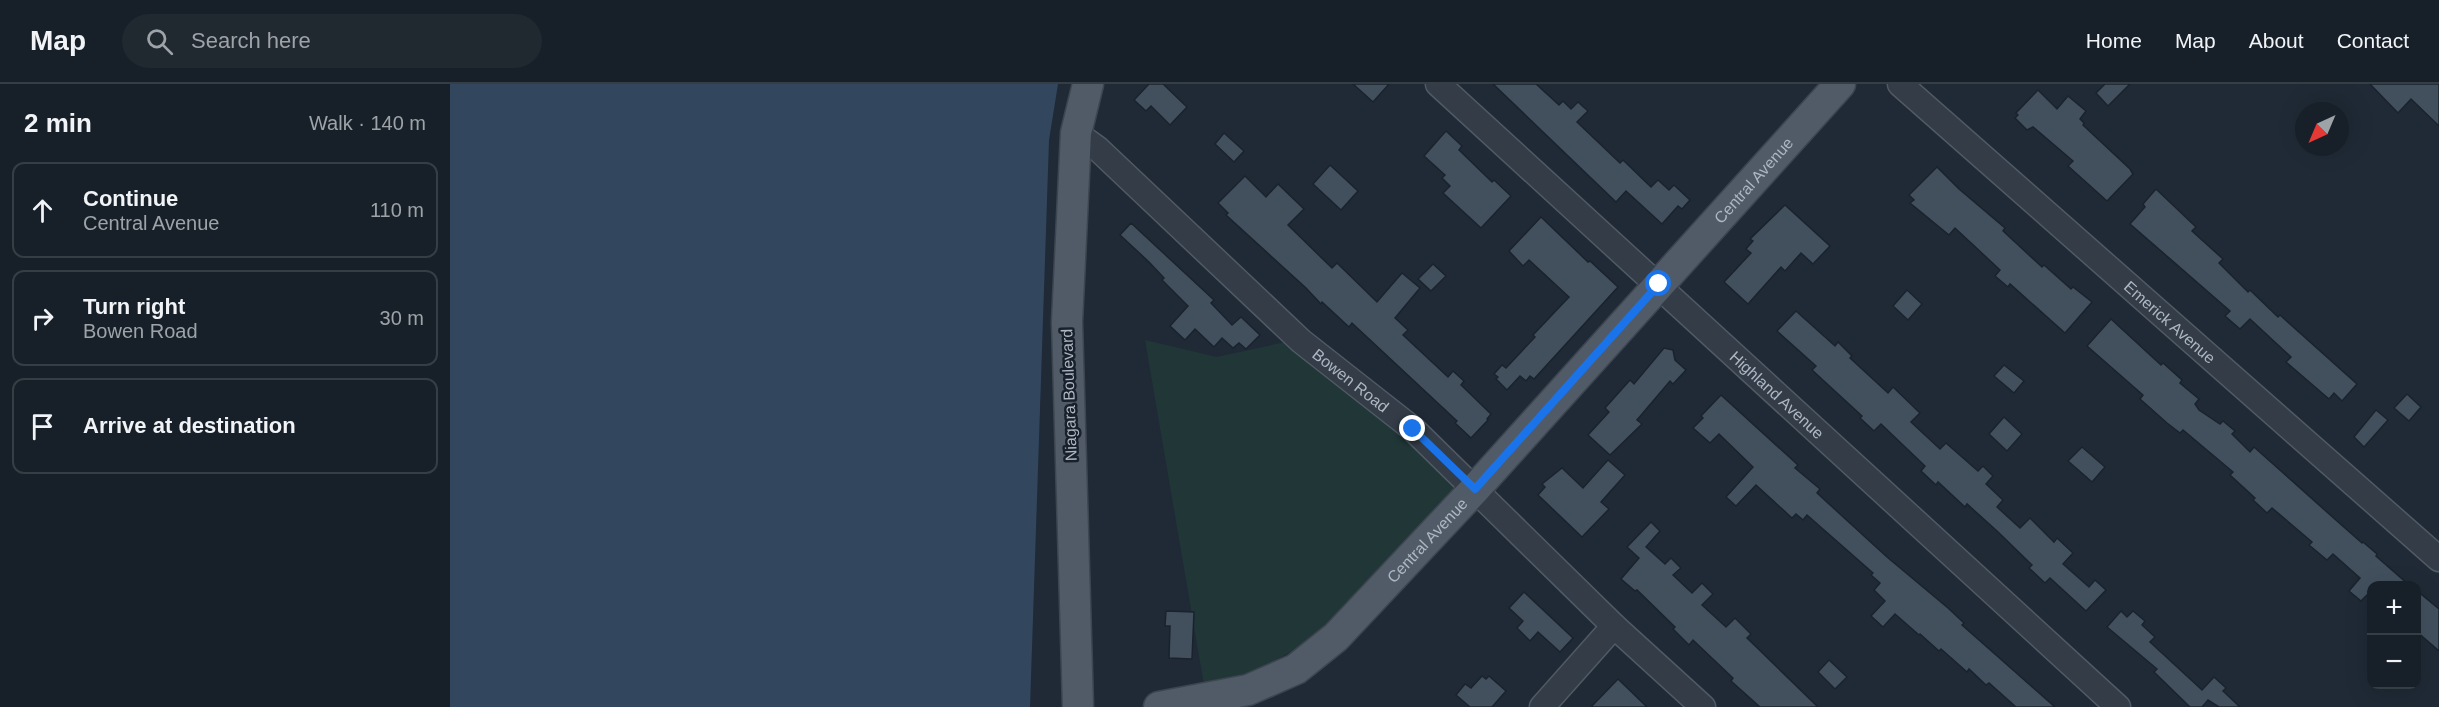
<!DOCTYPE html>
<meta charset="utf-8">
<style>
:root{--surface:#172028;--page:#202830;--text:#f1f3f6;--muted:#9ea3a8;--line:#363e45}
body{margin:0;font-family:Arial,sans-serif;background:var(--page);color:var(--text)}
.controls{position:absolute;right:18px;bottom:18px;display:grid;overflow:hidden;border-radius:12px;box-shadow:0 6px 24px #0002}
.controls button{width:54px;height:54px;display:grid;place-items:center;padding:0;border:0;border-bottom:2px solid var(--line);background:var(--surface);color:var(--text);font:30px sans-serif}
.compass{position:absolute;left:1845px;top:18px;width:54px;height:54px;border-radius:50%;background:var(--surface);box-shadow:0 6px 24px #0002;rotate:224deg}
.stop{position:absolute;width:18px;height:18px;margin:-14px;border:4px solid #1a73e8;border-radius:50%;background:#fff}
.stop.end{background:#1a73e8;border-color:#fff;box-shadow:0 2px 6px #0008}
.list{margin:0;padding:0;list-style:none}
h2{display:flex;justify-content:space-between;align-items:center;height:78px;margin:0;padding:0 24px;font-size:26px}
h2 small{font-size:20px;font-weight:400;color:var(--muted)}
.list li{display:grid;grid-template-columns:39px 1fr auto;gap:18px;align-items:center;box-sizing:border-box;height:96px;margin:0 12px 12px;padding:0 12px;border:2px solid var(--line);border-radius:12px}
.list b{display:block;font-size:22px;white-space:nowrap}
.list p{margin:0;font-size:20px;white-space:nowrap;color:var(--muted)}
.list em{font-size:20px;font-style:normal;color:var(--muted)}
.icon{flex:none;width:33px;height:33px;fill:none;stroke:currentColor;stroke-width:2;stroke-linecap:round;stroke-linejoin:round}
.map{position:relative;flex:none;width:1989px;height:623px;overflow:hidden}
header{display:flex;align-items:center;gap:36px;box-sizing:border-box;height:84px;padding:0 30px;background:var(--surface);border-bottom:2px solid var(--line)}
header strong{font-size:28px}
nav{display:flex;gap:33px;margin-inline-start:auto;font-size:21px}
.search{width:420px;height:54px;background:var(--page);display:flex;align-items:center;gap:15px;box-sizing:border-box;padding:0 21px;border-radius:33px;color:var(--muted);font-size:22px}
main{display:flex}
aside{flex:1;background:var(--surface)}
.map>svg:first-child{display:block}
.green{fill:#213637}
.water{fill:#32475e}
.building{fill:#42505e;stroke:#1a232d;stroke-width:1.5}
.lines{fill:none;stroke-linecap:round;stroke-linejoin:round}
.minor-casing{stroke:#505a65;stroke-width:27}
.major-casing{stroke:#3c4550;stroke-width:33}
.minor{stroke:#333c47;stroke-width:24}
.major{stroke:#505b67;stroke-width:30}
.route{stroke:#1a73e8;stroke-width:8}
.labels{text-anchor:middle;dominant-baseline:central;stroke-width:5;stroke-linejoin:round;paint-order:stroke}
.street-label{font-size:16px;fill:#adb7c4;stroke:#18212b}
</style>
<header>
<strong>Map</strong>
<div class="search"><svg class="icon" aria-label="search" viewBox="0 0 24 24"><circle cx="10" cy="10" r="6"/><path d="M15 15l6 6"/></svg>Search here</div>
<nav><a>Home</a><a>Map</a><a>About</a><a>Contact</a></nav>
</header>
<main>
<aside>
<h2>2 min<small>Walk · 140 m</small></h2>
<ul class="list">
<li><svg class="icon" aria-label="ahead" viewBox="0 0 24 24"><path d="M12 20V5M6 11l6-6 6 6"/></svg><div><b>Continue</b><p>Central Avenue</p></div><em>110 m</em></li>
<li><svg class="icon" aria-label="right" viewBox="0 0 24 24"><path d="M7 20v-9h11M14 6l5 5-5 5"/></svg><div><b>Turn right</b><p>Bowen Road</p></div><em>30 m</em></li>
<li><svg class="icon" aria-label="arrive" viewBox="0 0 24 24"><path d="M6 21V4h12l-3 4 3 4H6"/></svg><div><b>Arrive at destination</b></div></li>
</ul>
</aside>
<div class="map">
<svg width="1989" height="623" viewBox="0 0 1989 623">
<rect width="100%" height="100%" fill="#1f2a36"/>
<path class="green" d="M849,255L1012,409L859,558L805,587L754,601L695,256L767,273Z"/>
<path class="water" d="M0,0H608L599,56L580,623H0Z"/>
<g class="building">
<path d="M699,0H713L737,23L720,41L701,22L696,27L684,16Z"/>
<path d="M903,0H939L923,18Z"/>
<path d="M1043,0H1086L1109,21L1113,17L1121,25L1128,18L1138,27L1127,38L1170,79L1173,76L1201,103L1208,96L1219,106L1224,101L1240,116L1232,125L1228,122L1212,140L1176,107L1166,118Z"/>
<path d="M1655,0H1680L1658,22L1646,9Z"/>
<path d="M1920,0H1989V42L1961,15L1948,29Z"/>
<path d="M1588,6L1607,25L1618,12L1636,27L1630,35L1634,39L1633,41L1680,85L1683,90L1657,117L1618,82L1623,77L1583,43L1577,46L1565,34L1568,31L1566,29Z"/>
<path d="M996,47L1012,62L1009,66L1042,98L1044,96L1061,112L1031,144L993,109L1000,102L992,94L995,91L974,72Z"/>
<path d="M774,49L794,67L784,78L765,60Z"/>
<path d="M880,81L908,107L891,126L863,100Z"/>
<path d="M1487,83L1509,105L1555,144L1553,147L1592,183L1594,181L1621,205L1623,203L1642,218L1615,249L1560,200L1558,203L1545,192L1550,186L1505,144L1499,151L1460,119L1464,116L1459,111Z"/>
<path d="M795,92L816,113L828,100L854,125L838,141L882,184L887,179L927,218L952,189L970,204L945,234L958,246L953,251L998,293L1003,287L1014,297L1011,301L1041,330L1037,335L1038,336L1021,354L1005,339L1007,337L902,239L899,243L872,218L871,220L856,204L776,131L778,129L768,119Z"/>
<path d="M1706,105L1746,143L1742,147L1773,175L1769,179L1798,208L1800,206L1828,233L1830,231L1907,300L1892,317L1884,309L1879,315L1836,278L1841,273L1800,235L1790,245L1775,232L1780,227L1680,140L1695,123L1693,120Z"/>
<path d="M1335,121L1380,162L1363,180L1351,169L1335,187L1331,183L1298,220L1274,198L1301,169L1296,165L1303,157L1300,155Z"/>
<path d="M1091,133L1138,178L1140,177L1168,203L1084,295L1080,292L1076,297L1070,292L1057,306L1046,295L1048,293L1044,290L1052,281L1056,284L1085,253L1083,251L1119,213L1079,176L1073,182L1059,167Z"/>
<path d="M681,139L764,216L761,219L782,241L791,233L810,251L796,265L789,259L783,264L772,254L764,263L745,245L735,256L720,242L738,222L712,196L714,194L699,178L670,151Z"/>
<path d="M983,180L996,192L981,207L968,195Z"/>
<path d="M1457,206L1472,220L1458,236L1443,222Z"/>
<path d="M1346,227L1385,262L1388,258L1402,272L1400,274L1438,309L1443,303L1470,329L1461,338L1490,365L1496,359L1528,387L1533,382L1543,392L1536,400L1553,416L1547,423L1570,444L1580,434L1604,458L1607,454L1623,469L1613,480L1639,503L1645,496L1656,506L1636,527L1600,494L1595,499L1579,484L1582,481L1547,447L1517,420L1515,423L1488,398L1486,401L1471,387L1475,382L1431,340L1424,347L1410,334L1412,332L1362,286L1366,282L1327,247Z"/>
<path d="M1661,235L1711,281L1713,279L1732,296L1730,299L1749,315L1745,320L1749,326L1770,340L1773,337L1785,347L1782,350L1800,368L1804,363L1887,437L1912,459L1913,458L1927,470L1926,472L1959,501H1922V506L1911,517L1899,507L1910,494L1883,470L1877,476L1859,461L1862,458L1822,424L1817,429L1803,416L1805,414L1780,391L1783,388L1733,346L1730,349L1717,339L1690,315L1693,311L1637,262Z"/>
<path d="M1214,264L1223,266L1225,276L1236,286L1223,300L1220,297L1187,336L1192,340L1160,371L1138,351L1159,328L1155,324L1180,296L1184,300Z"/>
<path d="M1554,281L1574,297L1564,309L1544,292Z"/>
<path d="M1957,310L1971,323L1959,337L1944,324Z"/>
<path d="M1271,311L1348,381L1345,384L1370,405L1367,409L1437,473L1498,524L1514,539L1512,541L1605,623H1566L1539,599L1536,601L1519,585L1517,588L1491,565L1489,567L1470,550L1469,551L1445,530L1433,543L1421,532L1435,517L1424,506L1430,499L1421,491L1423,489L1357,431L1353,436L1346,430L1342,434L1306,401L1286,422L1276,413L1303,383L1269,350L1260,359L1243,344L1253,334L1251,332Z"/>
<path d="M1926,326L1938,336L1914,363L1904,353Z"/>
<path d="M1554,333L1572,350L1557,367L1539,350Z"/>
<path d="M1632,363L1655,383L1642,398L1618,377Z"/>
<path d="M1158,376L1175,391L1151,418L1159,425L1132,453L1088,411L1095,403L1092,400L1112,384L1133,404Z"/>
<path d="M1201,438L1210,447L1196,463L1215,480L1221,474L1231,484L1223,491L1242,509L1252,499L1263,510L1252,521L1276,543L1285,534L1301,550L1297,554L1368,623H1310L1281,597L1283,594L1243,556L1239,561L1223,545L1225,543L1187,506L1185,507L1171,495L1189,474L1177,463Z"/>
<path d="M1966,506L1989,525V567L1966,547Z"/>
<path d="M1074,508L1123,554L1110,568L1088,548L1080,557L1067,544L1073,537L1059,524Z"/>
<path d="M716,527L744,528L742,575L719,574L720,542H715Z"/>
<path d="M1671,527L1677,533L1683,527L1695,537L1692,541L1705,553L1700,558L1752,606L1764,593L1776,604L1773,607L1790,623H1769L1758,616L1752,623H1740L1704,588L1707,585L1657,543Z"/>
<path d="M1379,576L1397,593L1385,605L1368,588Z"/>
<path d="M1032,592L1036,595L1039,592L1056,607L1042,623H1020L1006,611L1015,600L1021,604Z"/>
<path d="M1168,595L1197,623H1141Z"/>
</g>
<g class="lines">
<g class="minor-casing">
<g id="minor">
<path id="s1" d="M988,0L1668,623"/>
<path id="s2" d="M1450,0L1989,475"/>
<path id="s3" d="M626,49L648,65L851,257L963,345L1164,542L1253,623"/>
<path d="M1092,623L1164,542"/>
</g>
</g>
<g class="major-casing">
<g id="major">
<path d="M628,623L617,238L626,49L638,0"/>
<path id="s4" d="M709,623L798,606L846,585L886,553L1025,405L1390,0"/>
</g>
</g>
<use href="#minor" class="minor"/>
<use href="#major" class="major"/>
</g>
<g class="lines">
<path class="route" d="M963,345L1025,405L1209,200"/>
</g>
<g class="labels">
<g class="street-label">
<text stroke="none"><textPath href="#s4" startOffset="813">Central Avenue</textPath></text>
<text stroke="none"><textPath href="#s2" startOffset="360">Emerick Avenue</textPath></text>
<text stroke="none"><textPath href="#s3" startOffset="370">Bowen Road</textPath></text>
<text transform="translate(619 311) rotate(-92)">Niagara Boulevard</text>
<text stroke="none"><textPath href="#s1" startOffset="460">Highland Avenue</textPath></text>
<text stroke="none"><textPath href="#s4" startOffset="327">Central Avenue</textPath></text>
</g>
</g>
</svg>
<div class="controls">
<button>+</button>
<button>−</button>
</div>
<svg class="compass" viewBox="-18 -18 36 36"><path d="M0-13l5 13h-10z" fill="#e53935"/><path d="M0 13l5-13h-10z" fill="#9ea3a8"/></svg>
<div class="stop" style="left:1209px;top:200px"></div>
<div class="stop end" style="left:963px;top:345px"></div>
</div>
</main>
